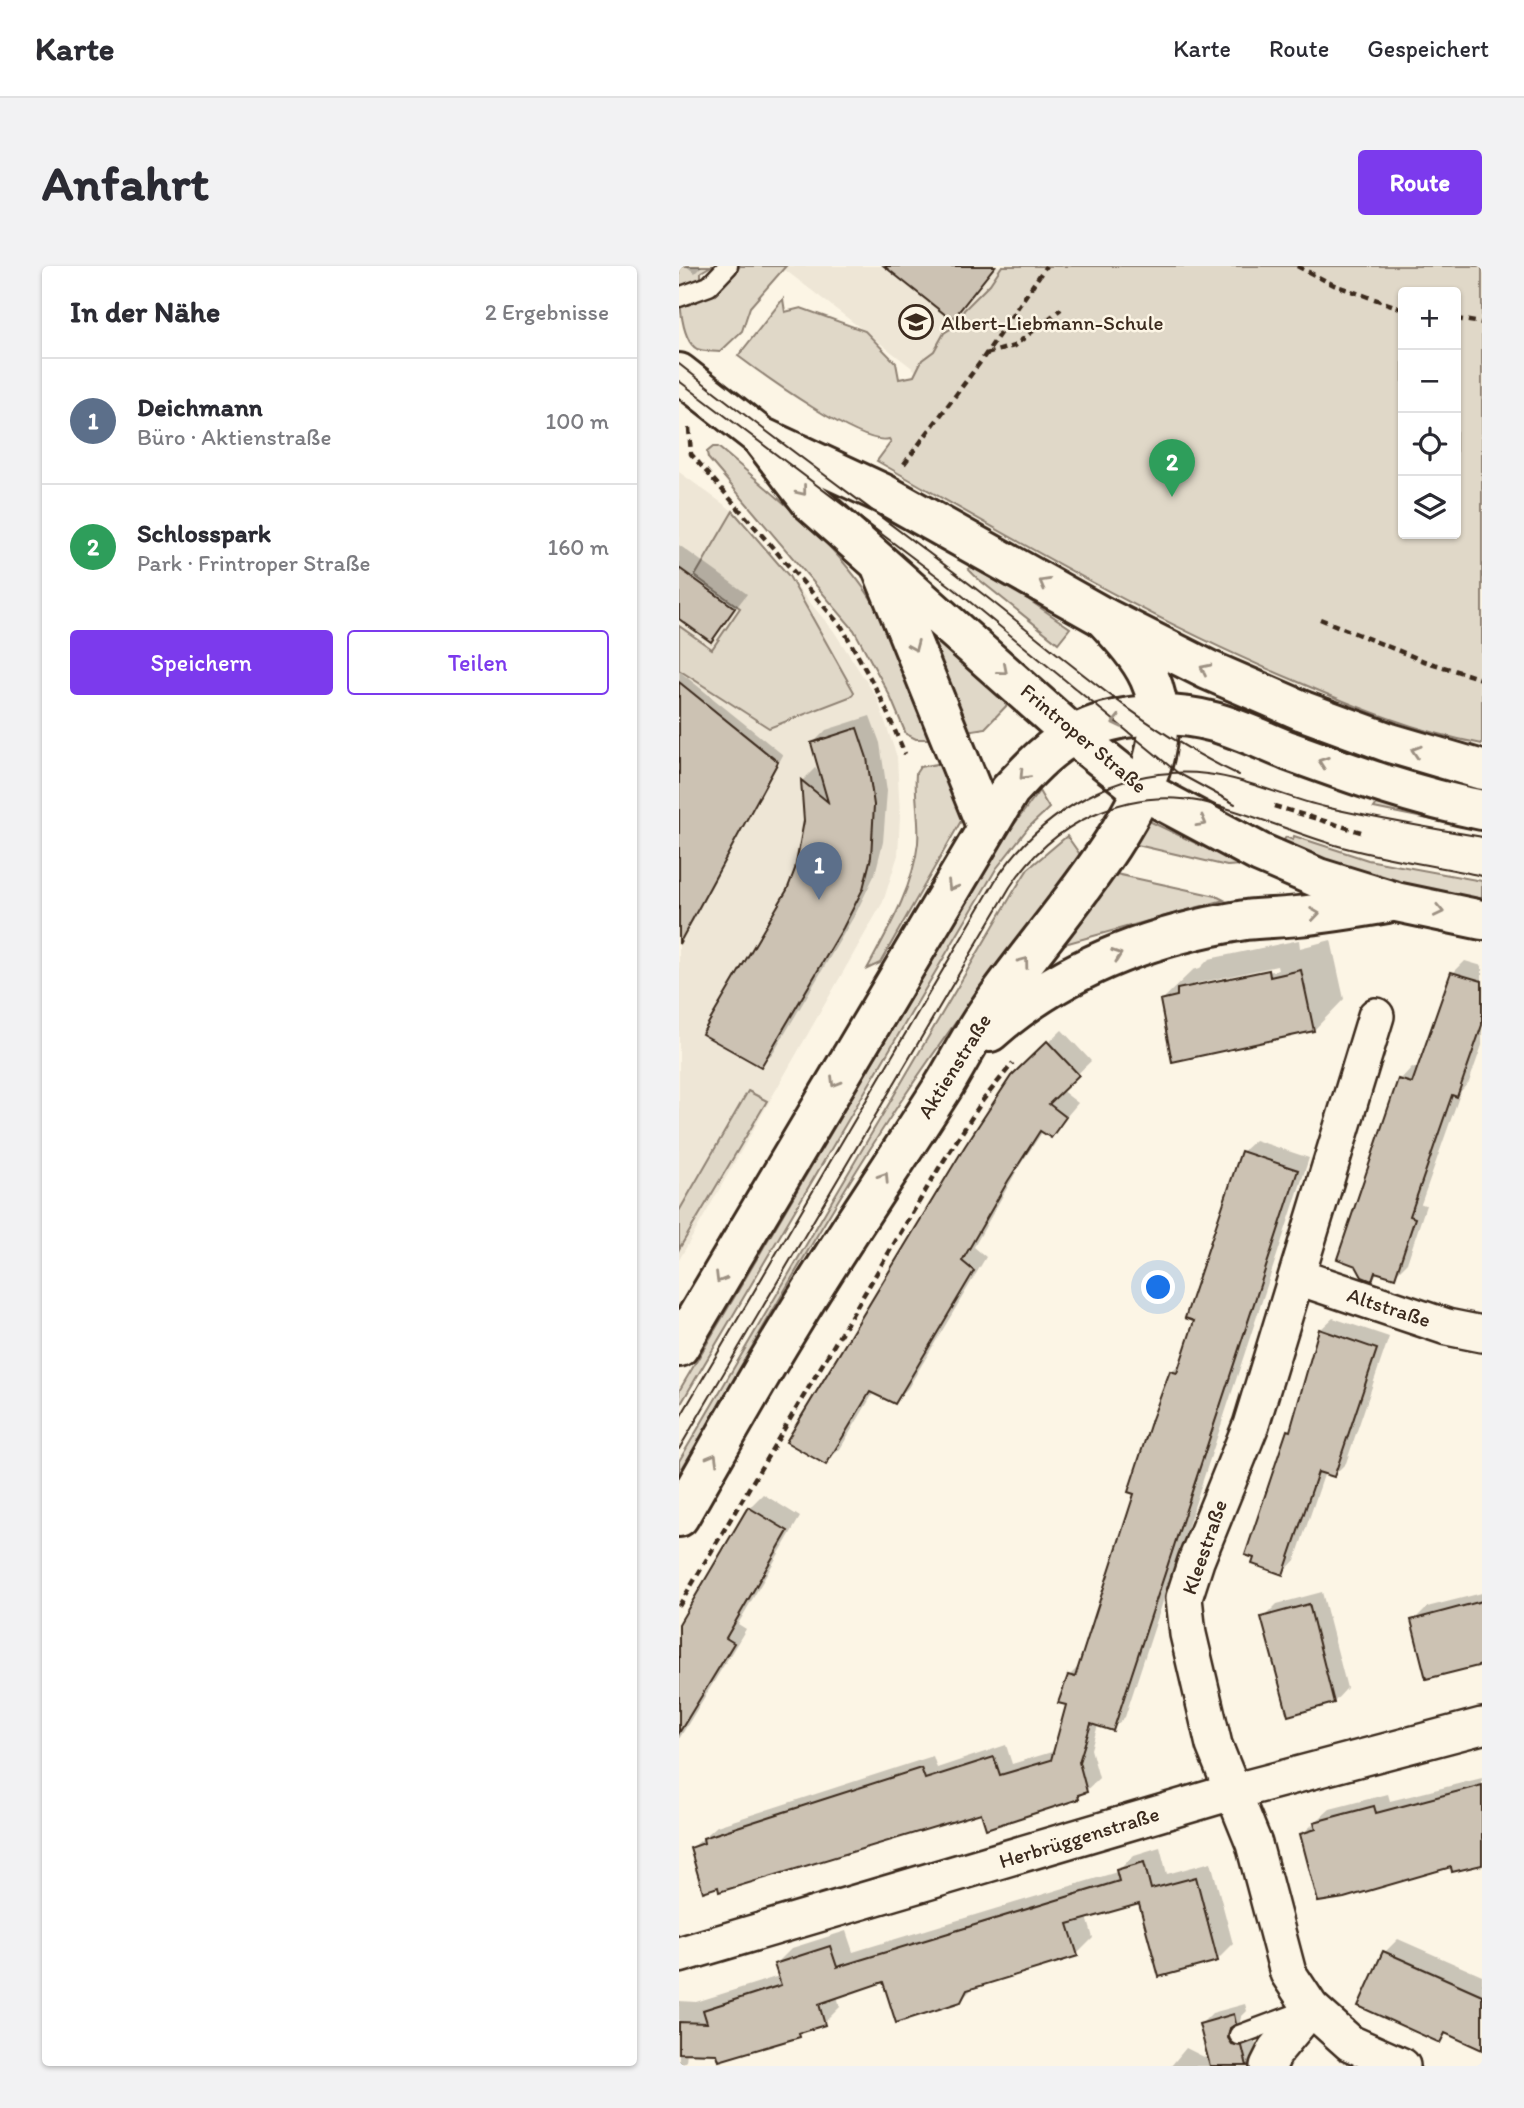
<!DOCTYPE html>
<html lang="de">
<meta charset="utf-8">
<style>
:root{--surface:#fff;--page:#f2f2f3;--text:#2b2b33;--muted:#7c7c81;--line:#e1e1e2;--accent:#7c3aed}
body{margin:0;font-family:Itim,sans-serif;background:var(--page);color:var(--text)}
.controls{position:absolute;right:21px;top:21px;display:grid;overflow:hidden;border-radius:7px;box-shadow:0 2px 5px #0004}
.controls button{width:63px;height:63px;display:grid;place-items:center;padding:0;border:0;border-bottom:2px solid var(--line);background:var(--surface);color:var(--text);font:35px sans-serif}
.you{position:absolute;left:480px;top:1022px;width:24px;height:24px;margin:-18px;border:5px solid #fff;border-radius:50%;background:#1a73e8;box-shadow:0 0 0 10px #1a73e833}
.badge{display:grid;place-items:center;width:46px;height:46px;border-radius:50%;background:var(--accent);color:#fff;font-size:23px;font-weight:700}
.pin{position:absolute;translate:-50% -58px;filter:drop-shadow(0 2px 4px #0008)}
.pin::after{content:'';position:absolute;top:37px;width:24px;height:21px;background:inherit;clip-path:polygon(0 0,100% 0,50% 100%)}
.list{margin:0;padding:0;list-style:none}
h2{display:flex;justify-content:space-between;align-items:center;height:91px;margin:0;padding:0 28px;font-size:30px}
h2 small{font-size:23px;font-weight:400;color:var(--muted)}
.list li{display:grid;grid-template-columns:46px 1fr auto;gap:21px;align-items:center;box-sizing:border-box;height:126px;padding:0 28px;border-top:2px solid var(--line)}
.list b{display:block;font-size:26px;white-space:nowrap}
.list p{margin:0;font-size:23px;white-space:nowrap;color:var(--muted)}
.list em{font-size:23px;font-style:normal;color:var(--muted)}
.actions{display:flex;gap:14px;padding:21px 28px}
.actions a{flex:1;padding:16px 0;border:2px solid var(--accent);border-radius:7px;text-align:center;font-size:24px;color:var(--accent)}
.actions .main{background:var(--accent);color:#fff}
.icon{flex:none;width:38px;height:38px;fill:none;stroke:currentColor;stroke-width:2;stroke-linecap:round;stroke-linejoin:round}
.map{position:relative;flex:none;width:803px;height:1800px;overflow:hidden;border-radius:7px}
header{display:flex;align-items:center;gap:42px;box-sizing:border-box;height:98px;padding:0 35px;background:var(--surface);border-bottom:2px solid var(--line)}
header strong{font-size:33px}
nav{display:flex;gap:38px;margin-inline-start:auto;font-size:24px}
.intro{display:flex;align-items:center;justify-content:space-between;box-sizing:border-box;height:168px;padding:0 42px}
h1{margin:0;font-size:49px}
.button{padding:18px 32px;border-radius:7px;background:var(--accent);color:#fff;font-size:24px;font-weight:700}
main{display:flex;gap:42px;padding:0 42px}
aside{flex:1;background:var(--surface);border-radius:7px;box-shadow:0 2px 5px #0004}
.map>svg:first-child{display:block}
.built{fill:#eee6d6}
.green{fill:#e0d8c8;stroke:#8e8173;stroke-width:2;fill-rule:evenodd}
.shadow{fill:#0003;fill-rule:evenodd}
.building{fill:#ccc2b3;stroke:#3b2a1e;stroke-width:2}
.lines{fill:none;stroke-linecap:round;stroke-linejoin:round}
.service-casing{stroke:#3b2a1e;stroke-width:23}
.minor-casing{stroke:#3b2a1e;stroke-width:40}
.primary-casing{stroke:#3b2a1e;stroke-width:44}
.path{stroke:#3b2a1e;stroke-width:4.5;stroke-dasharray:7 5;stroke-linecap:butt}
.service{stroke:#fcf5e5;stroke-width:18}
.minor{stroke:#fcf5e5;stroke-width:35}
.primary{stroke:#fcf5e5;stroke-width:38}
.tram{stroke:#3b2a1e;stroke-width:2}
.oneway{stroke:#9c9082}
.labels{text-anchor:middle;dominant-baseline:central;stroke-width:5;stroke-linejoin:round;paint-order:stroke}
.poi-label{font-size:21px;fill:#3b2a1e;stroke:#fcf5e5;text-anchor:start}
.street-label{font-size:21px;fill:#3b2a1e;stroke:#fcf5e5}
</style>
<header>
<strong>Karte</strong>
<nav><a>Karte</a><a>Route</a><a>Gespeichert</a></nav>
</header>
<div class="intro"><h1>Anfahrt</h1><a class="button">Route</a></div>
<main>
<aside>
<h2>In der Nähe<small>2 Ergebnisse</small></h2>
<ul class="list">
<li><span class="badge" style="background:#5c6f8a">1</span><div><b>Deichmann</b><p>Büro · Aktienstraße</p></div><em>100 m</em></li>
<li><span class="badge" style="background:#2e9e5b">2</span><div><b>Schlosspark</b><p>Park · Frintroper Straße</p></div><em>160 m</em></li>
</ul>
<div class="actions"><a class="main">Speichern</a><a>Teilen</a></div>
</aside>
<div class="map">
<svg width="803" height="1800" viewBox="0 0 803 1800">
<rect width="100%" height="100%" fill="#fcf5e5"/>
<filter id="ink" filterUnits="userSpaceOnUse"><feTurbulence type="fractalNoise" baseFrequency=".0143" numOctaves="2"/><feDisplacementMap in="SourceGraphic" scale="14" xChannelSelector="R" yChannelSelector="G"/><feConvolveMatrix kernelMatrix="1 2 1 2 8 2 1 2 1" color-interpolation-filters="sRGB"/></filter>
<g filter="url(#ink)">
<g class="built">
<path d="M101,0H340L254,118Z"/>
<path d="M0,206L54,245L154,364L198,432L218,491L221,549L219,589L204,636L0,994Z"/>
</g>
<g class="green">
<path d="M0,0H32L22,6V12L36,7L57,5L61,0H107L71,41L63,65L41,86C34,85 25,86 18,83C0,73 0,24 0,0Z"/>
<path d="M323,0H803V478C738,466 677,441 617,415C471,354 335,273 198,195L212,176L210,173C183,181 83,108 59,90L104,33L106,46L122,42L186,65L217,97L220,113L235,110L243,94L255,85L265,67L279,58L285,44L311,18ZM724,26H777V268H724Z"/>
<path d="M34,181H39C102,234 169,286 208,359C227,395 240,435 256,473H237L227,468L211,430L175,364L29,192L28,186Z"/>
<path d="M54,245L110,310L175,426L173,430L90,462L0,404V360L33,383L61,342L16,310Z"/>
<path d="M292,301L350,334L391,362L379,377L298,312L289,303Z"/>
<path d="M251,364L332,435L306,462L288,465L260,398Z"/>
<path d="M270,496L283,546L282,555L201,697L188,703C209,664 234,622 239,577C241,554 235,530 237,507L241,501Z"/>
<path d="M360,525L370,542L349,562L317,603L0,1141V1125L328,568Z"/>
<path d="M699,536L803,557V564L695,542Z"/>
<path d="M470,555L563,599L548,600L454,578Z"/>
<path d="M388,570L402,590C339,670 277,753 220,838C141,958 72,1084 0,1208V1195L335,625L349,603Z"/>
<path d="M615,570L689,594L803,615V636L679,607L603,577L607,571L614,574Z"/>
<path d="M437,608L537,630L545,634L382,679Z"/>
<path d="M69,825L88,835L0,983V945Z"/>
</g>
<g class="shadow">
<path d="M7,0H23L16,7Z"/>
<path d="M208,0H318L272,52Z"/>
<path d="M0,279L68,328L32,374L0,351Z"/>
<path d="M0,405L104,489L14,655L7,662L0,658Z"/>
<path d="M191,450L201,477L208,525L204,576L196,608L177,647L95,786L81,799L109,625L124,580L126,555L123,515L136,502L143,507L134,477L147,464Z"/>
<path d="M620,674L621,682L652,674L665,733L635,764L483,734L514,704L521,702L530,693ZM598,700L599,704L514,721V718Z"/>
<path d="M786,695L803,700V779L790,816L782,825L742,938L747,939L728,997L715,1010L700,1005L693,1013L721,814L733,801L740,803L774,707Z"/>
<path d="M383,764L412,795L382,824L399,837L372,869L364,865L341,899L295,981L307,991L229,1122L215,1136L195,1126L161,1183L147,1196L334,811Z"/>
<path d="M576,874L630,892L446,1451L433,1463L419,1459L412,1483L420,1512L399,1532L13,1582L38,1560L254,1490L258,1502L327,1479L333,1498L376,1485L389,1438L390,1410L402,1398L493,1106L505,1094L563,886Z"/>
<path d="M654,1052L710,1071L667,1197L655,1209L646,1206L616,1294L604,1307L609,1165L614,1161L641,1064Z"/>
<path d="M84,1228L121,1251L59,1358L67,1363L0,1473V1362L70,1242Z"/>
<path d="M643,1326L668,1422L655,1436L584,1352L598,1338Z"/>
<path d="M803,1327V1397L749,1411L734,1355L748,1341Z"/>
<path d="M803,1512V1597L775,1604L773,1598L623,1568L651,1543L709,1528L711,1535Z"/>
<path d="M481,1581L488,1608L532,1596L554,1678L538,1694L462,1636L408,1651L414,1672L398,1688L296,1720L281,1735L205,1714L158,1730L161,1741L145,1757L126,1763L120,1770L39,1787L8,1786L7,1795L0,1800V1735L17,1736L100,1710L97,1698L113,1682L167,1665L174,1686L438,1606L455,1589Z"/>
<path d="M719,1673L803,1710V1782L769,1767L761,1775L706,1686Z"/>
<path d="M566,1738L568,1745L562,1751L560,1760L574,1769L578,1783L570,1800H492L507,1782L531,1794L522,1758L533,1747Z"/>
</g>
<g class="building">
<path d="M205,0H316L273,54Z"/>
<path d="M0,302L56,342L32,376L0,353Z"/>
<path d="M0,416L99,496L0,678Z"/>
<path d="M178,462L188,492L195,539L192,591L184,623L164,662L82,801L23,768L108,624L116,603L125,555L122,514L149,536L132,477Z"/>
<path d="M590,704L591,711L622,704L635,765L493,796L481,734L498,730V723Z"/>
<path d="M772,706L803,715V759L778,831L773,829L731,950L736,952L716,1012L696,1006L693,1015L683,1011L677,1000L658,993L719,813L733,817Z"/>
<path d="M368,775L400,809L370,838L387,851L372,872L361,865L329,915L283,995L295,1005L216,1138L191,1126L147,1199L107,1176L286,880L332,810Z"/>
<path d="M562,885L619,904L434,1465L412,1458L400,1496L408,1526L399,1529L400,1533L307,1563L302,1547L40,1626L39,1621L24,1626L11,1582L25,1577L24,1572L242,1502L246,1513L315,1491L321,1509L372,1494L387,1439L379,1437L389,1409L396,1411L455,1228L449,1226L473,1153L491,1105L498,1107L515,1055L506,1052Z"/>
<path d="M640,1063L698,1083L655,1211L639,1206L604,1309L573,1298L575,1292L566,1289L608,1164L611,1165Z"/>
<path d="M69,1241L109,1265L47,1372L55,1377L0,1467V1358Z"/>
<path d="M803,1335V1399L747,1413L732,1354Z"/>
<path d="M630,1338L655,1437L609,1450L582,1351Z"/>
<path d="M803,1519V1599L773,1606L772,1601L665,1632L639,1636L621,1568L637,1563L635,1556L695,1540L697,1547Z"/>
<path d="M465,1596L472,1623L517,1611L539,1695L480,1711L460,1638L389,1658L399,1690L288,1724L282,1736L217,1757L204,1716L140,1738L146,1759L120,1767L121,1771L40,1795L38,1788L0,1787V1756L28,1757L24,1744L102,1719L95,1698L151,1680L158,1701L440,1615L437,1604Z"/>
<path d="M704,1685L803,1729V1784L766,1767L761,1777L679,1740Z"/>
<path d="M555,1748L557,1758L551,1762L549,1772L553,1778L563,1780L568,1800H531L520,1758Z"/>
</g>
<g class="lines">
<g class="service-casing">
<g id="service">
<path d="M0,31L30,20L49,0"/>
<path d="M560,1769L619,1747"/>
</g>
</g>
<g class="minor-casing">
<g id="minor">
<path d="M697,750L572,1159L517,1295L505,1332L509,1368L535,1479L575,1578L609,1707L632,1742L671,1777L723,1800"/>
<path d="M619,1011L768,1061L803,1068"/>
<path d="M0,1689L553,1526L803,1460"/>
<path d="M589,1800L597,1784L632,1742"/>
</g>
</g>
<g class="primary-casing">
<g id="primary">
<path d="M0,107L82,171L205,228L424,351L529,404L624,445L711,477L803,504"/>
<path d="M85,175L132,236L394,469L463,524L581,587L639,612L717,636L803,654"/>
<path d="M203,303L308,562"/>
<path d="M311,766C382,703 472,669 566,654C583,652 601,652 619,650C649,647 679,642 708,637"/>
<path d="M0,1081L331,524C349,505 370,481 395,469C436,447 491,444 535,456C561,463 585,475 610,485C673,508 737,531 803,544"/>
<path d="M0,1251C37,1187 73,1121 112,1058C160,978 214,900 264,821C280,795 293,768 310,744C357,674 460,566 476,486C489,423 465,395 424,351"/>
</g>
</g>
<g class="path">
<path d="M618,0L655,19L724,43"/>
<path d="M777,53L803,57"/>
<path d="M307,88L335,80L382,43"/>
<path d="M10,162L12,188L163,361L201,430L226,488"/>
<path d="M225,198L300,98L367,0"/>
<path d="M641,353L745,395L803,413"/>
<path d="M595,540L682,566"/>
<path d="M0,1340L260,902L304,834L334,797"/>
</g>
<use href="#service" class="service"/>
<use href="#minor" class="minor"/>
<use href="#primary" class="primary"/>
<g class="tram">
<path d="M0,98C100,177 204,251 305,329C387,393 465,465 560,509"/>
<path d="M0,115L274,322L499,507L556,538"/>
<path d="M0,1153L316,615C362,545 442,498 528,508C569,513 607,532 646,541C698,553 751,562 803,571"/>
<path d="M0,1183L331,621C373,557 447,520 524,536C569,546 612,566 656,579C704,593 754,599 803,610"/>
</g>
</g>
<defs><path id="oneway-chevron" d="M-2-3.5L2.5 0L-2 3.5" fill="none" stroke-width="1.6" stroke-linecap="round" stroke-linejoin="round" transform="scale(1.75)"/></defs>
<g class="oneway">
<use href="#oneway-chevron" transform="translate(123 225) rotate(51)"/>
<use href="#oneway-chevron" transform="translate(365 317) rotate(-151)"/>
<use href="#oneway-chevron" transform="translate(235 380) rotate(67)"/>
<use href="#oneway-chevron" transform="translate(526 403) rotate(-154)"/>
<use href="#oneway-chevron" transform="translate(324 404) rotate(41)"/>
<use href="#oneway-chevron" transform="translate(438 456) rotate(167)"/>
<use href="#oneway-chevron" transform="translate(737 485) rotate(-162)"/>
<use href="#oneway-chevron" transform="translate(644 496) rotate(-161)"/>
<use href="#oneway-chevron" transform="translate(345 509) rotate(133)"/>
<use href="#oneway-chevron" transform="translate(523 556) rotate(29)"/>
<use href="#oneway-chevron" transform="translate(273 620) rotate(121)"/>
<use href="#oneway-chevron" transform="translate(760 645) rotate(12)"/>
<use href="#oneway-chevron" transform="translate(636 648) rotate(-8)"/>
<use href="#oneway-chevron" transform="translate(438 689) rotate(-20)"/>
<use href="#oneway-chevron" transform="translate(345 696) rotate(-53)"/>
<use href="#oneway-chevron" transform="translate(156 816) rotate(121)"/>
<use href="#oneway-chevron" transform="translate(205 911) rotate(-57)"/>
<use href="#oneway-chevron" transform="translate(41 1012) rotate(121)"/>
<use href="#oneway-chevron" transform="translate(34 1192) rotate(-60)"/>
</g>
</g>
<defs>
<g id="school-ring" transform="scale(1.75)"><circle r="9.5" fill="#fcf5e5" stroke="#3b2a1e" stroke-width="1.5"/><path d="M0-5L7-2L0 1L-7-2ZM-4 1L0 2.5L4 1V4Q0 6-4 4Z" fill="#3b2a1e"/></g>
</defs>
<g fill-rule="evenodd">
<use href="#school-ring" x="237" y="56"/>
</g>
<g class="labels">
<g class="poi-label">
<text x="262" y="56">Albert-Liebmann-Schule</text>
</g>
<g class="street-label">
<text transform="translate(405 472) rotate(40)">Frintroper Straße</text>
<text transform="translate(275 800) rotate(-58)">Aktienstraße</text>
<text transform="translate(710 1041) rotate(18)">Altstraße</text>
<text transform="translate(525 1281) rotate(-71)">Kleestraße</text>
<text transform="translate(400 1571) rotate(-17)">Herbrüggenstraße</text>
</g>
</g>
</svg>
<div class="controls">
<button>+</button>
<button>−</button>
<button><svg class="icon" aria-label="locate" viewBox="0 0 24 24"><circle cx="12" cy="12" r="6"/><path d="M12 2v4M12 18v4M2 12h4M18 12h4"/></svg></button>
<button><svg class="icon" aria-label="layers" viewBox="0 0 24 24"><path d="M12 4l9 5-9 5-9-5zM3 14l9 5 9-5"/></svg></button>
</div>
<div class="you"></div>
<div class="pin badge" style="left:140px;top:634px;background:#5c6f8a">1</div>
<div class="pin badge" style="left:493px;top:231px;background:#2e9e5b">2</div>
</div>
</main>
